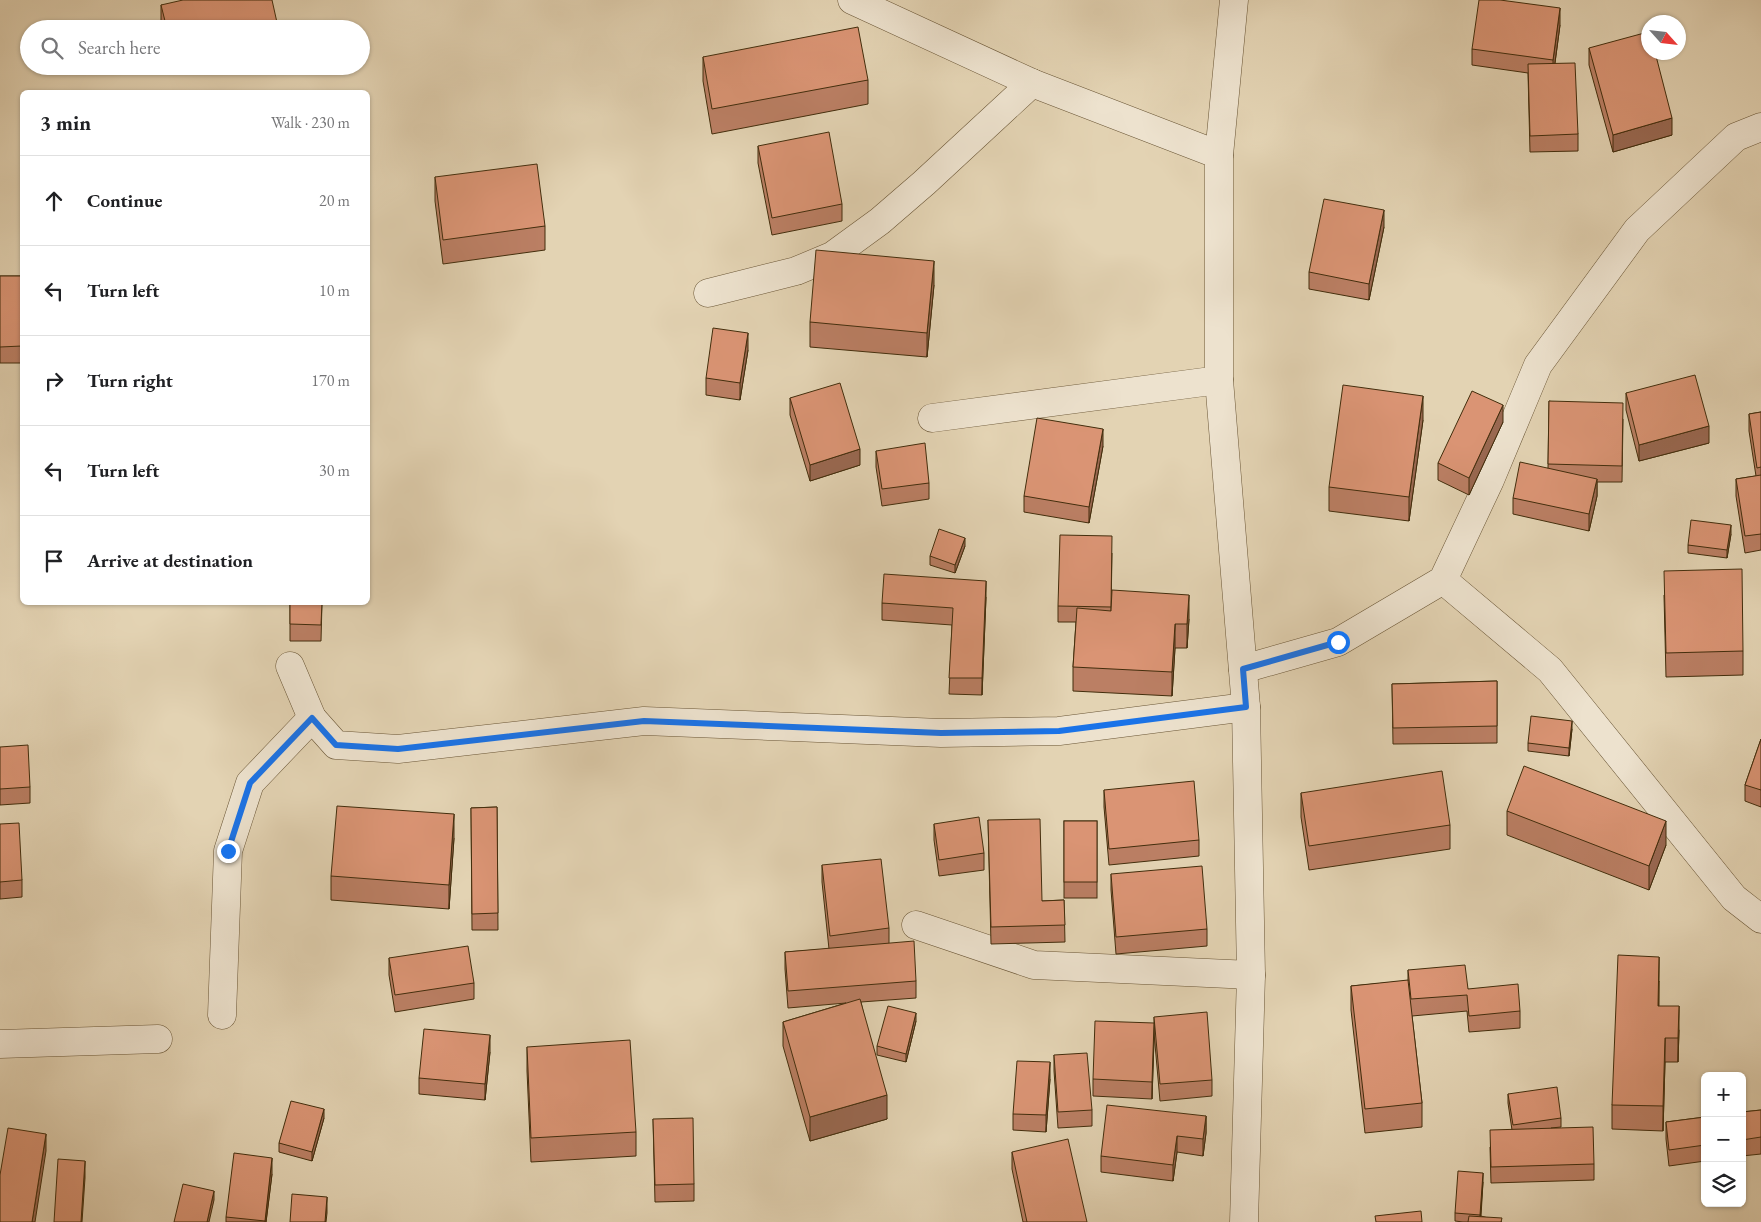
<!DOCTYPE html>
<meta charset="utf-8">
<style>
:root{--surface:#fff;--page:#f2f2f2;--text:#202124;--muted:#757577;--line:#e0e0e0}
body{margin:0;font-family:"EB Garamond",serif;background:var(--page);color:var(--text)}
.controls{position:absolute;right:15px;bottom:15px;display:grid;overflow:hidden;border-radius:8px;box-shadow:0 1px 4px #0004}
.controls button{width:45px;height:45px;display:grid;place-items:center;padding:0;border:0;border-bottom:1px solid var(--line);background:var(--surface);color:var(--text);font:25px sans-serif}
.compass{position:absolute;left:1641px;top:15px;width:45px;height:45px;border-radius:50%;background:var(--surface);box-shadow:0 1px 4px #0004;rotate:117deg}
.stop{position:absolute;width:15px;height:15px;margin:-11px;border:4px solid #1a73e8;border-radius:50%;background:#fff}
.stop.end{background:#1a73e8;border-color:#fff;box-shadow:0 1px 5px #0008}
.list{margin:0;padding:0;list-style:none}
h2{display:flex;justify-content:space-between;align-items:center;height:65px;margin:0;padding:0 20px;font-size:21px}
h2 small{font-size:16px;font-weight:400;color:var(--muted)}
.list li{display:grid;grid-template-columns:32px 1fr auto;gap:15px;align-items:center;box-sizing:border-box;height:90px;padding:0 20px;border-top:1px solid var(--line)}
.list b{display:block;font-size:19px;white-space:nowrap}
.list em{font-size:16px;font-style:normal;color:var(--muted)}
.icon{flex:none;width:28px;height:28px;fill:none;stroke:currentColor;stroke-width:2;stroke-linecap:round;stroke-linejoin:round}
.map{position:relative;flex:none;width:1761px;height:1222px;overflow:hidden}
.search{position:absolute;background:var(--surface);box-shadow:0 1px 4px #0004;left:20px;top:20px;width:350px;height:55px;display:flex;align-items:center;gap:12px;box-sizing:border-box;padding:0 18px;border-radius:28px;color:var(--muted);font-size:19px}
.panel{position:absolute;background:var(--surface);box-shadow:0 1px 4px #0004;left:20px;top:90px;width:350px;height:515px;border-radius:8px}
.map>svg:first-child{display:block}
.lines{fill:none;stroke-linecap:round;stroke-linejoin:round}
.street-casing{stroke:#6a5636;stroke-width:29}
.street{stroke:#ede2ce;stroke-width:28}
.wall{fill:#bb7f64;stroke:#422d0c}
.shaded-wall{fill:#996851;stroke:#422d0c}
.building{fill:#da9474;stroke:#422d0c}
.route{stroke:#1a73e8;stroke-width:6}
</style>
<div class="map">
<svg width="1761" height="1222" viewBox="0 0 1761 1222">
<rect width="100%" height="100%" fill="#e3d3b3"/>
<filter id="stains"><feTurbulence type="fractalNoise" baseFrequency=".004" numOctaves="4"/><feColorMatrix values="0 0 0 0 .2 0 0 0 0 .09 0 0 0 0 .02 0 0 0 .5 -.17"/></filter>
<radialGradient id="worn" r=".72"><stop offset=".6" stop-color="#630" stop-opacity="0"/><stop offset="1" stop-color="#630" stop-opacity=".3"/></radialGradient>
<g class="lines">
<g class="street-casing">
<g id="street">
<path d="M852,0L1032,83L1219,155"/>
<path d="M1234,0L1219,155V380L1246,707L1251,975L1244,1222"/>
<path d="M708,293L796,271L832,256L880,221L924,183L1032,83"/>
<path d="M932,418L1219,380"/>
<path d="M1443,580L1550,670L1734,898L1761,919"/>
<path d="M290,666L312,718L336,745L398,749L644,721L941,733L1059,731L1246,707"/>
<path d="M1243,669L1338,642L1443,580L1490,480L1538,365L1637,230L1736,137L1761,127"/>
<path d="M916,925L1034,965L1251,975"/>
<path d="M222,1015L228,851L250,783L312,718"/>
<path d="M0,1044L158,1039"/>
</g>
</g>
<use href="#street" class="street"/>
</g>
<g class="wall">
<path d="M161,5L278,29H163L161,22Z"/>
<path d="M1560,25L1555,63L1578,134V151L1530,152L1528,73L1472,65V49Z"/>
<path d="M1589,48L1672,135L1613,152L1589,65Z"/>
<path d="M703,57L868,80V104L712,134L703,81Z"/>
<path d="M129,66H154L153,74L129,73Z"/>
<path d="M758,146L842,204V221L772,235L758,163Z"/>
<path d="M435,177L545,226V250L443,264L435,201Z"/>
<path d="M1384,227L1369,300L1309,289V272Z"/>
<rect x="0" y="276" width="22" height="87"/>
<path d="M934,285L927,357L810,347V322Z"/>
<path d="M748,350L740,400L706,395V378Z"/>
<path d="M1626,393L1709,443L1639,461L1626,410Z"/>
<path d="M790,398L860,465L810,481L790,415Z"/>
<path d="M1549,401L1623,419L1622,482H1597V496L1589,531L1513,514V498L1548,468Z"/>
<path d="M1761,412V550L1745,553L1736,496V479L1756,476L1749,431V414Z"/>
<path d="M1423,420L1409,521L1329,511V487Z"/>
<path d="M1503,422L1469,495L1438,480V463Z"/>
<path d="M1103,446L1089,523L1024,512V496Z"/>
<path d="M876,451L929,483V499L882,506L876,467Z"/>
<path d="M1731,534L1727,558L1688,553V545Z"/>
<path d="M965,546L955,573L930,565V556Z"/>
<path d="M1112,553L1111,611L1189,619L1187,648H1175L1172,696L1073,691V667L1076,622H1058V606Z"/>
<path d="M1664,595L1743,651V675L1666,677Z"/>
<path d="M986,597L982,695L949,694L952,625L882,620V603Z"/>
<path d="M290,602H322L321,641H290Z"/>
<path d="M1497,681V743L1393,744L1392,684Z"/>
<path d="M1572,729L1569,756L1528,751V743Z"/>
<path d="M1761,739V807L1745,801V785Z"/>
<path d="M0,747L30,787V803L0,805Z"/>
<path d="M1104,790L1199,840V856L1109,865L1104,807Z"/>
<path d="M1301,793L1450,825V849L1309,870L1301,817Z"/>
<path d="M497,807L498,930H472L471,808Z"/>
<path d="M1507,811L1666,845L1649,890L1507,835Z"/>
<path d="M988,820L1042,901L1064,900L1065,942L991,944Z"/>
<rect x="1064" y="821" width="33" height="77"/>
<path d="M0,824L22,880V897L0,899Z"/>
<path d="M934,824L984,853V870L939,876L934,840Z"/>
<path d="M454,838L449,909L331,900V876Z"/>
<path d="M822,865L889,928V944L916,981V998L861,1002L887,1119L810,1141L783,1046V1022L846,1003L788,1008L785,969V952L829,949L822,882Z"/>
<path d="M1111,874L1207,929V946L1116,954L1111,890Z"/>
<path d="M389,958L474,983V999L395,1012L389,975Z"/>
<path d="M1408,970L1468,989L1520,1011V1028L1469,1032L1467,1011L1412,1016L1422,1103V1127L1365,1133L1351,1010V986L1408,981Z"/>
<path d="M1659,981V1006L1679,1030L1678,1062H1665L1663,1131L1612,1129V1105Z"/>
<path d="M1154,1017L1212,1080V1096L1160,1101L1154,1033Z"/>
<path d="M916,1021L906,1062L877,1055V1046Z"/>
<path d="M1154,1039L1152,1099L1093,1096V1079Z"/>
<path d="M527,1047L636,1132V1156L531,1162L527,1071Z"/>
<path d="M490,1052L485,1100L419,1094V1078Z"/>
<path d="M1054,1055L1092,1110V1126L1058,1128L1054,1071Z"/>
<path d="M1050,1079L1046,1132L1013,1130V1114Z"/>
<path d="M1508,1094L1561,1118V1127L1551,1128L1594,1164V1180L1491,1183L1490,1147L1512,1130L1508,1103Z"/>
<path d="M1761,1110V1154L1742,1156V1112Z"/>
<path d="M1206,1116V1133L1203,1156L1177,1152L1173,1181L1101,1172V1156Z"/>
<path d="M1705,1117V1161L1669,1166L1666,1139V1122Z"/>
<path d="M324,1118L312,1161L279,1152V1143Z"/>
<path d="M653,1119L694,1184V1201L655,1202Z"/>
<path d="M1012,1152L1087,1222H1023L1012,1169Z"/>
<path d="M272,1174L266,1222H226V1217Z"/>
<path d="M1483,1182L1481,1216L1502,1222H1463L1455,1221V1213Z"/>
</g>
<g class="shaded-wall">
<path d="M1560,8V25L1553,77V60Z"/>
<path d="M1672,118V135L1613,152V135Z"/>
<path d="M1384,210V227L1369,300V284Z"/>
<path d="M934,261V285L927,357V333Z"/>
<path d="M748,333V350L740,400V383Z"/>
<path d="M1423,396V420L1409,521V497Z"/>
<path d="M1503,405V422L1469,495V478Z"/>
<path d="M1709,426V443L1639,461V445Z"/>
<path d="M1103,429V446L1089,523V507Z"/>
<path d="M860,449V465L810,481V465Z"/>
<path d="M1597,479V496L1589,531V514Z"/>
<path d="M1731,525V534L1727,558V550Z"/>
<path d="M965,538V546L955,573V565Z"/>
<path d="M986,581V597L982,695V678Z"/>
<path d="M1189,595V619L1187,648V624Z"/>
<path d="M1175,624V648L1172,696V672Z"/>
<path d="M1572,721V729L1569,756V748Z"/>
<path d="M454,814V838L449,909V885Z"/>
<path d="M1666,821V845L1649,890V866Z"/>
<path d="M1659,957V981L1658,1030V1006Z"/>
<path d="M1679,1006V1030L1678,1062V1038Z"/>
<path d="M916,1013V1021L906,1062V1054Z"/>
<path d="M1154,1023V1039L1152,1099V1082Z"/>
<path d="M490,1035V1052L485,1100V1084Z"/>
<path d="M1665,1038V1062L1663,1131V1106Z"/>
<path d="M1050,1062V1079L1046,1132V1115Z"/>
<path d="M887,1095V1119L810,1141V1117Z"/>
<path d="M324,1109V1118L312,1161V1152Z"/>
<path d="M1206,1116V1133L1203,1156V1139Z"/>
<path d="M46,1134V1151L35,1222H32Z"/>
<path d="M1177,1136V1152L1173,1181V1165Z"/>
<path d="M272,1158V1174L266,1222H265Z"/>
<path d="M85,1161V1178L82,1222H81Z"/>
<path d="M1483,1173V1182L1480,1222V1215Z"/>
<path d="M214,1191V1200L209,1222H207Z"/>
<path d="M327,1197V1213L326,1222H325Z"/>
</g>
<g class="building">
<path d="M183,0H272L278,27L269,29H167L161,5Z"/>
<path d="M1479,0H1500L1560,8L1553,60L1472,49Z"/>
<path d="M858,27L868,80L712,109L703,57Z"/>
<path d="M1648,32V52H1655L1672,118L1613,135L1589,48Z"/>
<path d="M1575,63L1578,134L1530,136L1528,64Z"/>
<path d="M829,132L842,204L772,218L758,146Z"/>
<path d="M537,164L545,226L443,240L435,177Z"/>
<path d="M1324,199L1384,210L1369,284L1309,272Z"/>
<path d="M816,250L934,261L927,333L810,322Z"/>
<path d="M0,276H22V346L0,347Z"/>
<path d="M713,328L748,333L740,383L706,378Z"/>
<path d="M1695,375L1709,426L1639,445L1626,393Z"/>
<path d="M840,383L860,449L810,465L790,398Z"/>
<path d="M1343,385L1423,396L1409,497L1329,487Z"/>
<path d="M1472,391L1503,405L1469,478L1438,463Z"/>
<path d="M1549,401L1623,403L1622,466L1548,464Z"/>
<path d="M1761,412V467L1757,468L1749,414Z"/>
<path d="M1037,418L1103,429L1089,507L1024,496Z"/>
<path d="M925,443L929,483L882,489L876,451Z"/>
<path d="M1520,462L1597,479L1589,514L1513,498Z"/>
<path d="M1761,475V534L1745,536L1736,479Z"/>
<path d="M1691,520L1731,525L1727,550L1688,545Z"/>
<path d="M939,529L965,538L955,565L930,556Z"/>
<path d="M1060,535L1112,536L1111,607L1058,606Z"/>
<path d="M1742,569L1743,651L1666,653L1664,571Z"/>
<path d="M884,574L986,581L982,678H949L953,608L882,603Z"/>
<path d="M1112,590L1189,595L1187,624H1175L1172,672L1073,667L1077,608L1111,611Z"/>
<path d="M290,602H322L321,625L290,624Z"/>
<path d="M1497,681V726L1393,728L1392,684Z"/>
<path d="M1531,716L1572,721L1569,748L1528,743Z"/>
<path d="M1761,739V790L1745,785Z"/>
<path d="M28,745L30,787L0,789V747Z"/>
<path d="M1524,766L1666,821L1649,866L1507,811Z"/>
<path d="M1442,771L1450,825L1309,846L1301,793Z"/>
<path d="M1194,781L1199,840L1109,849L1104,790Z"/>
<path d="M337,806L454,814L449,885L331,876Z"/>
<path d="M497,807L498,913L472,914L471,808Z"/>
<path d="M979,817L984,853L939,860L934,824Z"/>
<path d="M1040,819L1042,901L1064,900L1065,925L991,927L988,820Z"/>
<rect x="1064" y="821" width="33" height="61"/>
<path d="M19,823L22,880L0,882V824Z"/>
<path d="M881,859L889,928L830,936L822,865Z"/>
<path d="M1202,866L1207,929L1116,937L1111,874Z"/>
<path d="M914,941L916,981L788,991L785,952Z"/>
<path d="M468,946L474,983L395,995L389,958Z"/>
<path d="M1618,955L1659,957L1658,1006H1679L1678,1038H1665L1663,1106L1612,1105Z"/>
<path d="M1465,965L1468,989L1518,984L1520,1011L1469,1016L1467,995L1411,999L1408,970Z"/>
<path d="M1408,980L1422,1103L1365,1109L1351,986Z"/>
<path d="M860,999L887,1095L810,1117L783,1022Z"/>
<path d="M888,1006L916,1013L906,1054L877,1046Z"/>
<path d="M1207,1012L1212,1080L1160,1084L1154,1017Z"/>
<path d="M1095,1021L1154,1023L1152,1082L1093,1079Z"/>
<path d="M424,1029L490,1035L485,1084L419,1078Z"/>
<path d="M630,1040L636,1132L531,1138L527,1047Z"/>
<path d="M1087,1053L1092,1110L1058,1112L1054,1055Z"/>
<path d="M1017,1061L1050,1062L1046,1115L1013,1114Z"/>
<path d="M1557,1087L1561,1118L1513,1125L1508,1094Z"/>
<path d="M291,1101L324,1109L312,1152L279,1143Z"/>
<path d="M1107,1105L1206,1116L1203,1139L1177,1136L1173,1165L1101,1156Z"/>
<path d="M1761,1110V1137L1742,1140V1112Z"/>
<path d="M1705,1117V1145L1669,1150L1666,1122Z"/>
<path d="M693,1118L694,1184L655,1185L653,1119Z"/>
<path d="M1593,1127L1594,1164L1491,1167L1490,1130Z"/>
<path d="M8,1128L46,1134L32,1222H0V1175Z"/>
<path d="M1068,1139L1087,1222H1027L1012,1152Z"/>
<path d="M234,1153L272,1158L265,1221L226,1217Z"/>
<path d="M58,1159L85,1161L81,1222H54Z"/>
<path d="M1458,1171L1483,1173L1480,1215L1455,1213Z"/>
<path d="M183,1184L214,1191L207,1222H174Z"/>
<path d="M292,1194L327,1197L325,1222H290Z"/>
<path d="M1421,1211L1422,1222H1376L1375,1216Z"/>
<path d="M1469,1216L1502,1218L1501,1222H1468Z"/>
</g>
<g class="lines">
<path class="route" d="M228,851L250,783L312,718L336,745L398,749L644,721L941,733L1059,731L1246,707L1243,669L1338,642"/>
</g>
<rect width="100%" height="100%" filter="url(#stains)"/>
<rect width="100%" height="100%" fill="url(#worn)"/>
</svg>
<div class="controls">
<button>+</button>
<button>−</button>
<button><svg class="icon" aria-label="layers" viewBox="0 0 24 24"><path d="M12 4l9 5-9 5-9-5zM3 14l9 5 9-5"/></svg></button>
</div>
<svg class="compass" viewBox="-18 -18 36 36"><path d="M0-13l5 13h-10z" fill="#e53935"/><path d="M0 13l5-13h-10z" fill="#757577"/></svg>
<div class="stop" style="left:1338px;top:642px"></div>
<div class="stop end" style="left:228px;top:851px"></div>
<div class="search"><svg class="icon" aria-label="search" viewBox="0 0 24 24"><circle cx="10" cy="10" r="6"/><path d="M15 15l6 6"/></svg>Search here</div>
<section class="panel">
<h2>3 min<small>Walk · 230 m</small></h2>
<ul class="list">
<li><svg class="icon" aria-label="ahead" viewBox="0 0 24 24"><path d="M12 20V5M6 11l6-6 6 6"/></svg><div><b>Continue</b></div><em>20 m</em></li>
<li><svg class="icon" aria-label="left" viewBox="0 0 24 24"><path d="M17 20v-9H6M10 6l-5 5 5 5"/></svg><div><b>Turn left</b></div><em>10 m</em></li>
<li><svg class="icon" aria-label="right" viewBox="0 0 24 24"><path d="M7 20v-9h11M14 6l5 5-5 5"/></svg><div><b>Turn right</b></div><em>170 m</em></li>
<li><svg class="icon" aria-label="left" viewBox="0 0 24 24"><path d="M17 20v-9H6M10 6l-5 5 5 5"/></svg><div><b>Turn left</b></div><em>30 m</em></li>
<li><svg class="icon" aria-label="arrive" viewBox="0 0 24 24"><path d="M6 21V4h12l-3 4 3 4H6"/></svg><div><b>Arrive at destination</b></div></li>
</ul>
</section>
</div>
